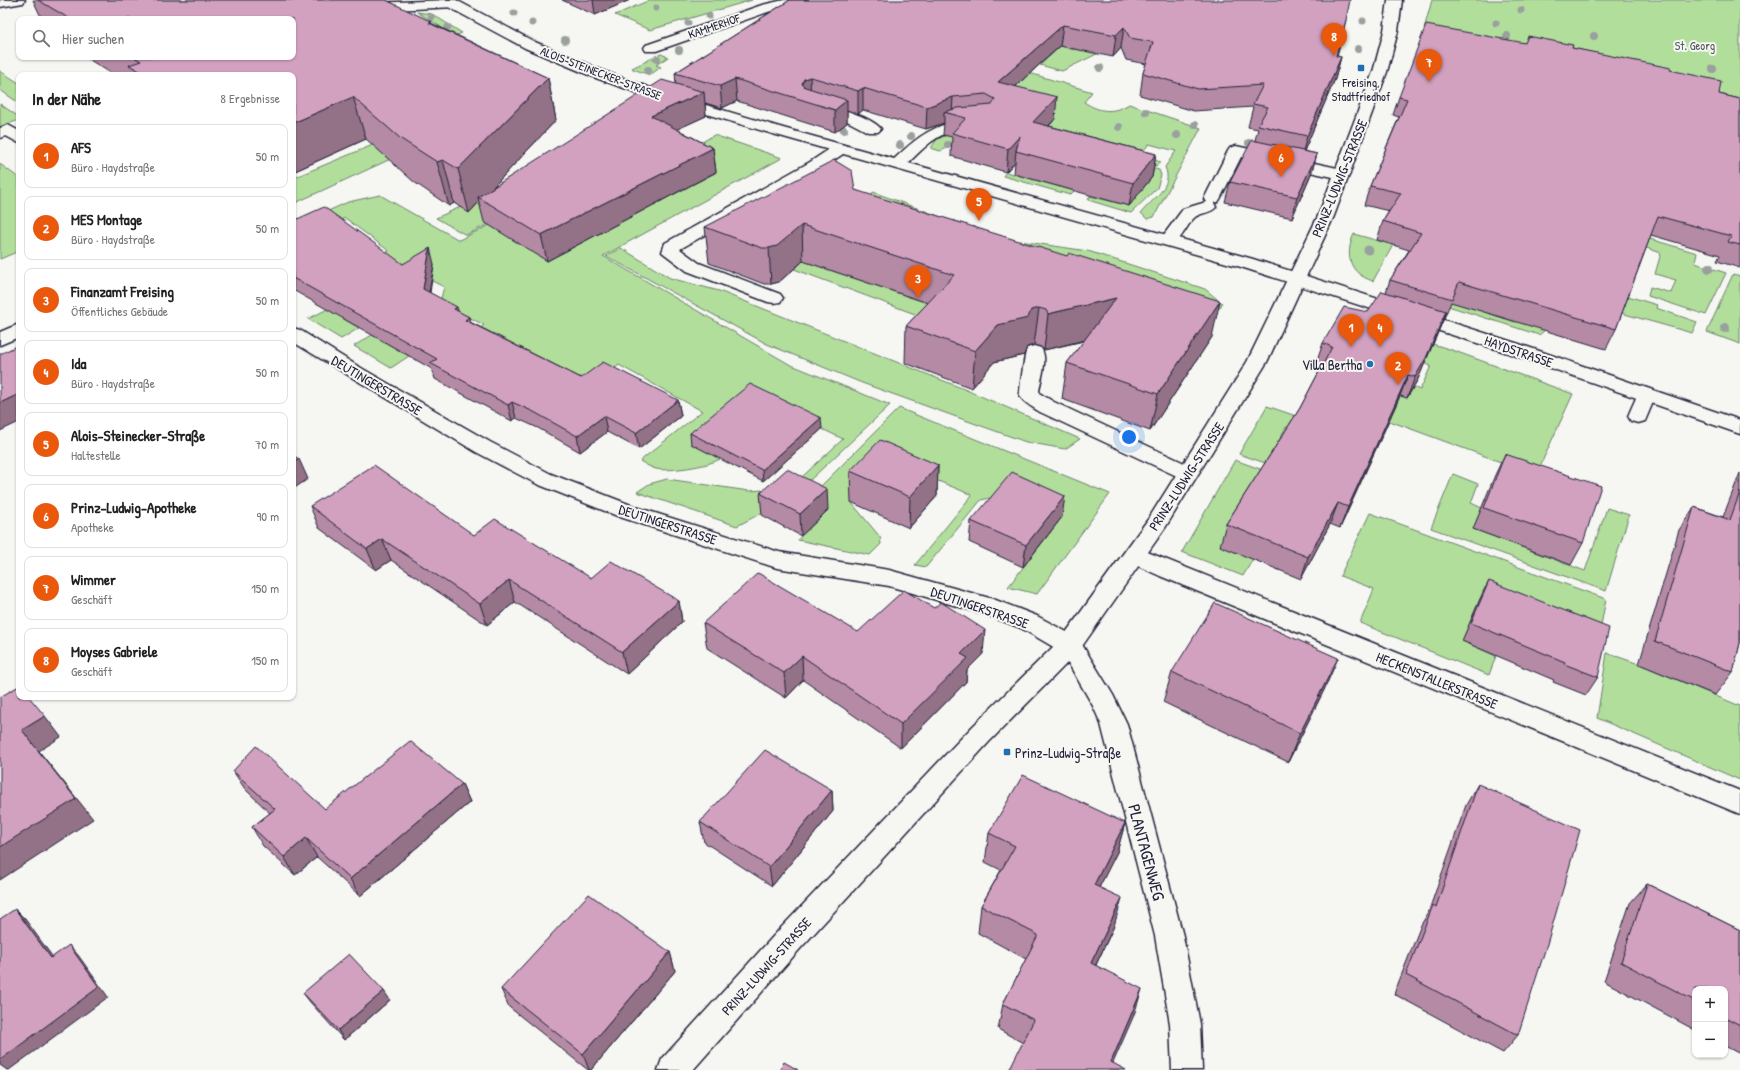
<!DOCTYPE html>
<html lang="de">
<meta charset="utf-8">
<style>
:root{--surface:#fff;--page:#f2f2f2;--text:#222;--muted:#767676;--line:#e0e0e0;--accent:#ea580c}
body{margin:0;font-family:"Patrick Hand",sans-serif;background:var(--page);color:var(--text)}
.controls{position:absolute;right:12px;bottom:12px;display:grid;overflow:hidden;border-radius:8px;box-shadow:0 1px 3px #0004}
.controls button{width:36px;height:36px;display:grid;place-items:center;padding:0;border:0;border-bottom:1px solid var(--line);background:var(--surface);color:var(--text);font:20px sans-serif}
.you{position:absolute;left:1129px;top:437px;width:14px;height:14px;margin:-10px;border:3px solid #fff;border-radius:50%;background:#1a73e8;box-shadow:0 0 0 6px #1a73e833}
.badge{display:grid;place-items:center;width:26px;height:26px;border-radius:50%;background:var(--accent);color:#fff;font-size:13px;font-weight:700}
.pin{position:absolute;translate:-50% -33px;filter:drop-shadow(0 1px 2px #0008)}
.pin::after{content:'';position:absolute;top:21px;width:14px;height:12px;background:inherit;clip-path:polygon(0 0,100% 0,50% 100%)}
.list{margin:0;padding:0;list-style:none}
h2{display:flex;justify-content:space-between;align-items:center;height:52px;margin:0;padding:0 16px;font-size:17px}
h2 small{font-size:13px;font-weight:400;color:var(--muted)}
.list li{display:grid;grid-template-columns:26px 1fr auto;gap:12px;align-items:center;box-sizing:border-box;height:64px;margin:0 8px 8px;padding:0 8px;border:1px solid var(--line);border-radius:8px}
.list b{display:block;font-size:15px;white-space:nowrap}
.list p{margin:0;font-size:13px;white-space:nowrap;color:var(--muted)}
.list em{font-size:13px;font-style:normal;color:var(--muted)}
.icon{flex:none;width:22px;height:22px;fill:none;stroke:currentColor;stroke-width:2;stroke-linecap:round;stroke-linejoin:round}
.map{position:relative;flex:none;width:1740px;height:1070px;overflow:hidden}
.search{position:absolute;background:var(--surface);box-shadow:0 1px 3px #0004;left:16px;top:16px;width:280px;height:44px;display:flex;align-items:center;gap:10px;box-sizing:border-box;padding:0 14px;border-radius:8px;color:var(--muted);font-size:15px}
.panel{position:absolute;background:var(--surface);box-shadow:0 1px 3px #0004;left:16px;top:72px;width:280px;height:628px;border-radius:8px}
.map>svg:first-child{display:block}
.green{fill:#b2de9c;stroke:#6a806c}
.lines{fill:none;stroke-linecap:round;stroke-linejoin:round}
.service-casing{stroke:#22223b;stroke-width:3}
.minor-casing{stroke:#22223b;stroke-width:3}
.tertiary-casing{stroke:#22223b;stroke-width:3}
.secondary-casing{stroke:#22223b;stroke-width:3}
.service{fill:#f6f6f2;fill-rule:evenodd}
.minor{fill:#f6f6f2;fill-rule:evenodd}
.tertiary{fill:#f6f6f2;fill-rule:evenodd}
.secondary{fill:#f6f6f2;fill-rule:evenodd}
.tree{fill:#99a09d}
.wall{fill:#b58aa5;stroke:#22223b}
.shaded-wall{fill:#937186;stroke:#22223b}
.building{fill:#d2a1c0;stroke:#22223b}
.poi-dot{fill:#1f6fb2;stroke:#f6f6f2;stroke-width:1.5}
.labels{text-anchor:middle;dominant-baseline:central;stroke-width:4;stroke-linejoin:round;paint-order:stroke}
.far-street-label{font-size:12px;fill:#22223b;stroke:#f6f6f2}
.far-park-label{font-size:12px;fill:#4d5a58;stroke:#f6f6f2}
.far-poi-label{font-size:12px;fill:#22223b;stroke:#f6f6f2}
.street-label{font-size:14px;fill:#22223b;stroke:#f6f6f2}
.poi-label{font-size:14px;fill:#22223b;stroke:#f6f6f2;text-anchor:end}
.near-street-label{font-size:17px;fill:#22223b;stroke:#f6f6f2}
</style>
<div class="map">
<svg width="1740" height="1070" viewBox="0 0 1740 1070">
<rect width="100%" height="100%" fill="#f6f6f2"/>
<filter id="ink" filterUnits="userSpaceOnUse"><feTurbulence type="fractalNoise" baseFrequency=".025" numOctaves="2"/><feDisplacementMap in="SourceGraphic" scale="8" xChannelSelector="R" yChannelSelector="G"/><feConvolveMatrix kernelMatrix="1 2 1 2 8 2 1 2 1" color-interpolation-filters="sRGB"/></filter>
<g filter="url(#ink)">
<g class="green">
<path d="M650,0H752L650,30L615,15Z"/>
<path d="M1432,0H1740V101L1424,29Z"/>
<path d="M417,12L432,14L462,33L455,36Z"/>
<path d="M1154,26L1062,71L1040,65L1061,46L1074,50L1098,29Z"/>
<path d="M661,54L668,57L656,65L661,67L650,75L633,69L632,68Z"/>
<path d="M1003,65L1092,92L1084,102C1099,112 1113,114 1129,104L1201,128L1154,217L1147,219L1141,213C1152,199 1174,187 1165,167L1176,151L1149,144L1139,156L1161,162L1156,166L1104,152L1036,140L1054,119L1002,105Z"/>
<path d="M0,71L19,83V103L0,90Z"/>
<path d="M0,104L19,117V120L0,127Z"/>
<path d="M486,115L293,204V178L397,135Z"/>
<path d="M956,132L961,147H950L940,151L931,148L937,139Z"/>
<path d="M714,135L782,158L603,256L789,364L890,405L792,497L737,526L637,492L649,484L667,479L749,491L790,488L843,439L751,395L692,444L720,459C708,466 670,472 656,469C651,468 645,464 640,461L702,411L619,365L571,399L479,329L484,325L440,302L444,287L418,274L342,318L359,328L341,339L308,319L400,272L365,263L389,251L345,218L334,223L293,227L348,202L380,195L459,240L543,199L657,203L715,173L699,144Z"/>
<path d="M1075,149L1159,170L1161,175L1157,188L1131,213L1088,200L1090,196L1129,206L1151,177Z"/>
<path d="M0,164L19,178V251L0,259Z"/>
<path d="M1006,172L1074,191L1070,195L1003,176Z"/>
<path d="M584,177L466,235L436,218L514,183Z"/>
<path d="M1451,180L1697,253L1695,263L1726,273L1706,315L1648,296L1650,287L1671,293L1676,280L1655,274L1661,253Z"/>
<path d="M873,192L999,238L1088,251L1205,289L1222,303L1220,308L1209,310L877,198L872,194Z"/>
<path d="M1354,234L1393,245L1373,281C1350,274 1344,256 1354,234Z"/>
<path d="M621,248L670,278L719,291L964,389L1080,439L1065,449L1026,442L862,383L767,344L606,256Z"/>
<path d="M803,261L995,326L939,323L794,269Z"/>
<path d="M1530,266L1657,305L1656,308L1697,322L1692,333L1621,313L1545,330L1539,335L1445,305L1448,300L1515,322L1529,296Z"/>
<path d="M1733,274L1740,276V344L1707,332Z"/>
<path d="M1350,319L1449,349L1573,394L1536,475L1346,405L1413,387L1420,390L1431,366L1424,363L1429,352Z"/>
<path d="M372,335L409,356L391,368L354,346Z"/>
<path d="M1267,406L1299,417L1293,429L1286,427L1276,446L1274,466L1239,454Z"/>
<path d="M899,408L1110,494L1037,594L1008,587L1062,517L990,498L981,500L926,567L915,565L972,495L890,461L851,502L880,537L881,544L870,555L798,540L801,536L807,500Z"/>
<path d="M1235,460L1343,499L1220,545L1253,559L1243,576L1182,552Z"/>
<path d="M1453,474L1478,484L1471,503L1482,508L1473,529L1585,571L1607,508L1629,515L1606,591L1431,528Z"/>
<path d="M1370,513L1606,599L1597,646L1560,616L1485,587L1462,641L1496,656L1489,675L1360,623L1374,589L1340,576Z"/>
<path d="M1607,653L1639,664L1740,706V780L1597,718Z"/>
</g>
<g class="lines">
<g class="service-casing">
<g id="service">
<path d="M0,0H25L23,3L0,7Z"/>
<path d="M451,0L456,1L458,4L456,7L370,11L365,10L363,7L365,4L370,3Z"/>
<path d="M819,103C834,106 872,117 881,129L878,132H868L849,122L814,110L812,107L814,104Z"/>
<path d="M972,119L977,121L980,124L977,127C969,129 960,129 952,131C932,137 918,154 904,167H892L890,164C894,158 900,154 905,149C926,130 944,122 972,119Z"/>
<path d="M8,125L19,131V143L6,136L0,138V128Z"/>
<path d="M840,144L846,146L848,149L846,152L822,168L680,249L699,263L780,294L783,298L780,302L774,303L768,302L687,271L662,252L665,243L810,162L834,146Z"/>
<path d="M1236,146L1342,169L1348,171L1350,174L1348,177L1342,179L1241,157L1220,199L1218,202L1214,203L1216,207C1211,214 1200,212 1194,218C1184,228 1180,248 1163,244L1160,240L1183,209L1206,202L1204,199L1228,151L1230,148Z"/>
<path d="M1034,346L1041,348C1049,360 1040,379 1039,393L1054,402L1195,468L1198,473L1195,478L1188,480L1181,478L1040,412C1034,408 1024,403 1020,396C1019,392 1025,352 1027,348Z"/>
<path d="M1646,389L1653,391L1656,395L1645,421L1638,423L1631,421L1628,416L1639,391Z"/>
</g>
</g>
<g class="minor-casing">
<g id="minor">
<path d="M784,0H808L806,3L771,11L656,51H646L644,48L646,45L762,5Z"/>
<path d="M19,324V337L0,345V332Z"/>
<path d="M293,328L300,330L356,365L490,442L551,474L636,507L779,552L889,570L993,599L1037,616L1078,638L1113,695L1127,724L1183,936L1200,1024L1202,1070H1172L1170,1024L1155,936L1101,724L1093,706L1062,652L1021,628L987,615L889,586L777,568L620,517L537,484L476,452L293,342Z"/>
<path d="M1135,547L1740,791V814L1160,576L1127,561L1124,555L1127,549Z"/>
</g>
</g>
<g class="tertiary-casing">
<path id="tertiary" d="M1388,0H1402L1398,31L1387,72L1334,216L1267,362L1165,528L1078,652L989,742L799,950L693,1070H658L662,1059L779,930L971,728L1062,638L1149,518L1247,362L1318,216L1373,72L1384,31Z"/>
</g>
<g class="secondary-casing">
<path id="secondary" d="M439,0H456L535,42L606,72L659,91L783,128L1253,259L1519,344L1740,420V434L1505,352L1241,267L773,134L649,97L596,78L525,48L441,3Z"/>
</g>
<use href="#service" class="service"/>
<use href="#minor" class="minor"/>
<use href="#tertiary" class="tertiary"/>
<use href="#secondary" class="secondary"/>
</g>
<g class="tree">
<circle cx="656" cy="8" r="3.5"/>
<circle cx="1521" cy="10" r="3.5"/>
<circle cx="514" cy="13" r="3.5"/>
<circle cx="709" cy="16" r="3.5"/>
<circle cx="431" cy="18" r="3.5"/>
<circle cx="1363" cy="21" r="3.5"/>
<circle cx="532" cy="23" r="3.5"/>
<circle cx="688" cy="23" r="3.5"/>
<circle cx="1496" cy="23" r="3.5"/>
<circle cx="448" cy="27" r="3.5"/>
<circle cx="1507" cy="36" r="4"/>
<circle cx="1594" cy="36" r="4"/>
<circle cx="565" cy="40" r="4"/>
<circle cx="1358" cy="49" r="4"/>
<circle cx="679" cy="50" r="4"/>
<circle cx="657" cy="59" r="4"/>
<circle cx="1100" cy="68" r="4"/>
<circle cx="1713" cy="69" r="4"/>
<circle cx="648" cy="70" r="4"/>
<circle cx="1146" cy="112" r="4"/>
<circle cx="1195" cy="125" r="4"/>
<circle cx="1119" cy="127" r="4"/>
<circle cx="844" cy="130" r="4"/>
<circle cx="1177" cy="135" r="4"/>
<circle cx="911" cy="136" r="4"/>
<circle cx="1249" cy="143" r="4"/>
<circle cx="900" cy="145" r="4"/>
<circle cx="948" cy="145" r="4"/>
<circle cx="1368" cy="250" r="4.5"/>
<circle cx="1709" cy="268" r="5"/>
<circle cx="1725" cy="328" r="5"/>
</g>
<g class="wall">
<path d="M33,0H386L433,24L548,78L556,120L493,187L676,84L675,73L790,0L1346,20L1337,56L1341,57L1335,79L1304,151L1317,154L1311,174L1292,218L1225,202L1230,182L1255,140L1258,129L1248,127L1253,107L1194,111L1140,95L1143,73L1146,64L1126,60L1121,48L1113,57L1060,46L1016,86L1055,119L1049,126L1156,154L1152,177L1129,206L1014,174L1015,162L1006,172L951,156L952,137L943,135L944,123L926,129L863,110L858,114L847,110V123L835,132L737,101L722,108L705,103L706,116L677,129L713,148L716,172L547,261L484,222L479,202L469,213L454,203L449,206L414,182L366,139L293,172V75H114L85,57H293V19H42Z"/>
<path d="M562,0H630L595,15Z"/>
<path d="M1525,43L1572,48L1670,70L1719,94L1740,99V268L1717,261L1720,255L1651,235L1616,329L1606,349L1451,302L1418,379L1407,398L1400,396L1340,528L1330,524L1301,579L1220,546L1226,524L1300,408L1322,366L1316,364L1323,343L1368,312L1386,292L1390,280L1409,250L1377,240L1383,221L1389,211L1364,205L1370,186L1399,117L1393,115L1399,97Z"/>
<path d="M855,190L1212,337L1150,431L1062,399L1067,363L1084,341L1044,350L1041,347L1034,345L1027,347L1024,355L994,362L972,388L905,363L906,326L928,303L803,261L779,282L771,284H764L709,263L705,227Z"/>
<path d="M293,221L403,264H434L430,293L458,312L469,317L470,322L581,378L678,400L681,416L639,449L607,432L580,452L538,428L516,418L512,421L435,379L432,369L293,290Z"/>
<path d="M822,429L763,481L691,444L690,433Z"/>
<path d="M1505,454L1583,543L1571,565L1473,529L1495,475Z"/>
<path d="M938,465L937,496L909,528L851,502L850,471Z"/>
<path d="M1740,473V643L1733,672L1715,695L1639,664L1679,530L1694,507L1723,517Z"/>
<path d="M760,493L828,510L801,536L762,515Z"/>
<path d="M310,506L474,535L591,578L679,601L682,622L627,674L515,602L487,625L391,560L376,570L319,528Z"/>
<path d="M1062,517L1023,567L969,542L971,521Z"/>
<path d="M1489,581L1598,677L1586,695L1553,682L1554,680L1462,641L1480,599Z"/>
<path d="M703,623L858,632L983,654L967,670L966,682L901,748L803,680L786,698L707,648Z"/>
<path d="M1172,672L1325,688L1288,762L1163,702Z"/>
<path d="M233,771L325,809L462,784L470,802L360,896L317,857L295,875L263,846L252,827L270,813L245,789Z"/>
<path d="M1478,784L1518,1035L1503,1053L1394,994L1421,925L1428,913L1466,805Z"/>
<path d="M832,790L833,811L772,886L704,842L700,822Z"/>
<path d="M1125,823L1117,852L1099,887L1114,926L1096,965L1134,1015L1023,1043L998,1029L1003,1004L1026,959L978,933L981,906L1001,870L985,862L989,833Z"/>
<path d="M1647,884L1740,930V1054L1725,1046V989H1695V1030L1604,981L1630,903Z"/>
<path d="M670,952L675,971L591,1070H588L509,1007L501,989Z"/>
<path d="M303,993L390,1000L344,1040L310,1002Z"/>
</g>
<g class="shaded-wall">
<path d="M593,0H630L595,15Z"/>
<path d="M1063,25L1060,46L996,104L998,82Z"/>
<path d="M1124,27L1121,48L1113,57L1116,35Z"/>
<path d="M1341,57L1335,79L1301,158L1307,136Z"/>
<path d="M810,77L811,100L802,84L804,79Z"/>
<path d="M548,78L556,120L482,199L478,197L479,202L469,213L458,169Z"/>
<path d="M735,79L737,101L722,108L720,86Z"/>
<path d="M863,88V110L858,114V91Z"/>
<path d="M704,92L706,116L654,140L651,116Z"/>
<path d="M353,97L366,139L293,172V123Z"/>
<path d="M953,97L952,114L944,112V123L926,129L927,107Z"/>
<path d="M1057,97L1055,119L1031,144L1033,122Z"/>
<path d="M847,100V123L835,132V110Z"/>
<path d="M1020,136L1016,151L1015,162L1006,172L1008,149Z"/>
<path d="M713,148L716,172L547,261L541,235Z"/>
<path d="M1156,154L1152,177L1129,206L1133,183Z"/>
<path d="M1317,154L1311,174L1292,218L1297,197Z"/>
<path d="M443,160L454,203L449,206L437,162Z"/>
<path d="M802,225L803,261L779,282L771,284L769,248Z"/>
<path d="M430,248L434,264L427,305L423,289Z"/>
<path d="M1116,298L1110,334L1044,350L1048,314Z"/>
<path d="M1220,301L1212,337L1150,431L1158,394Z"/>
<path d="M457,307L462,323L454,309Z"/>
<path d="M1039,308L1034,345L1027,347L1024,355L994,362L972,388L975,351L998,325L1031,310Z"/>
<path d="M1446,311L1438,332L1418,379L1407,398L1415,377Z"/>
<path d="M469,317L473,333L465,320Z"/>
<path d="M1408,375L1400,396L1340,528L1348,507Z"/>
<path d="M19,394V422L0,431V403Z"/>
<path d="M678,400L681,416L639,449L636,433Z"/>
<path d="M512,402L516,418L512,421L508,405Z"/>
<path d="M604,416L607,432L580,452L577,436Z"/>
<path d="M821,418L822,429L763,481L762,470Z"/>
<path d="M299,459L308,479L293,489V463Z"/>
<path d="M938,465L937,496L909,528L910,497Z"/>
<path d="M827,489L828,510L801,536L800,514Z"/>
<path d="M1065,496L1062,517L1023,567L1026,545Z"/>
<path d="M1338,503L1330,524L1301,579L1308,557Z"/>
<path d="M382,539L391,560L376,570L367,549Z"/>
<path d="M509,580L515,602L487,625L480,604Z"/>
<path d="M679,601L682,622L627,674L622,652Z"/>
<path d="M985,630L983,654L967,670L966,682L901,748V724L961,654Z"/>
<path d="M802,656L803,680L786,698L784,673Z"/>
<path d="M1338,658L1325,688L1288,762L1300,733Z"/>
<path d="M45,716L61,737L39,751L93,819L0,880V847L22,730Z"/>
<path d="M462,784L470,802L360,896L350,879Z"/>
<path d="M832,790L833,811L772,886L769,867Z"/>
<path d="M1125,823L1117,852L1087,912L1094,885Z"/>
<path d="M306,838L317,857L295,875L284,857Z"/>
<path d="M1122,898L1114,926L1084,990L1091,963Z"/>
<path d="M15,909L25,919L60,967L51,958Z"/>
<path d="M69,945L78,955L108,997L9,1070H7L0,1065V1060Z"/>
<path d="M670,952L675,971L591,1070H589L583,1054Z"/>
<path d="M1142,989L1134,1015L1110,1070L1111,1062Z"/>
<path d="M384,991L390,1000L344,1040L338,1030Z"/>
</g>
<g class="building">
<path d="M38,0H386L432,22L429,23L548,78L458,169L443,160L437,162L401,139L353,97L293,123V75H147L129,65L141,61L134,57H293V19H70Z"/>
<path d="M790,0H1350L1346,20L1336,56L1341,57L1307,136L1258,125L1268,107L1253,104L1263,85L1198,89L1143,73L1153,42L1130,38L1124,27L1116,35L1063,25L998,82L1057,97L1033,122L1156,154L1133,183L1016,151L1020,136L1008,149L952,133L966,118L944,112L958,108L992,105L995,99L986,94L953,97L927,107L863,88L858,91L818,79L810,77L804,79L802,84L805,87L847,100L835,110L735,79L720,86L675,73Z"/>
<path d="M1426,25L1525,43L1528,36L1573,45L1572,48L1671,68L1670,70L1721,81L1719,94L1740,99V245L1728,242L1731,236L1658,216L1616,329L1459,282L1452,299L1390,280L1421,233L1383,221L1401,193L1370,186L1407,99L1399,97Z"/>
<path d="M662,80L704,92L651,116L713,148L541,235L478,197Z"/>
<path d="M1252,140L1317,154L1297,197L1230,182Z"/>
<path d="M834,160L852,171L855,190L1067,256L1069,253L1220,301L1158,394L1067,363L1116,298L1048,314L1046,310L1039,308L1031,310L1028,318L998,325L975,351L906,326L954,275L802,225L777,246L769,248H762L705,227Z"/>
<path d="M324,207L403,264L430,248L423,289L457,307L454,309L469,317L465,320L581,378L603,362L678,400L636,433L604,416L577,436L534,412L512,402L508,405L430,363L437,359L293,278V221Z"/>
<path d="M1382,291L1446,311L1426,358L1415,377L1408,375L1348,507L1338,503L1308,557L1226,524L1300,408L1332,347L1323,343L1344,307L1368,312Z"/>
<path d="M19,345V394L0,403V354Z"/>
<path d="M750,384L821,418L762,470L690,433Z"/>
<path d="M880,440L938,465L910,497L850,471Z"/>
<path d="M1505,454L1601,486L1583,543L1484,508Z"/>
<path d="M293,455L299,459L293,463Z"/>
<path d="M374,465L474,535L495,519L591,578L611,561L679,601L622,652L509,580L480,604L382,539L367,549L310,506Z"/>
<path d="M787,469L827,489L800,514L760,493Z"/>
<path d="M1012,472L1065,496L1026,545L971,521Z"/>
<path d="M1740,492V643L1733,672L1655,641L1694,507L1730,520Z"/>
<path d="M758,573L858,632L904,590L934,608L941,602L985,630L961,654L968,658L901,724L802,656L784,673L703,623Z"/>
<path d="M1489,581L1609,628L1598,677L1564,664L1565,662L1471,623Z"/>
<path d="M1215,603L1338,658L1300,733L1172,672Z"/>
<path d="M19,686V697H29L45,716L22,730L76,799L0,847V697Z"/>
<path d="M410,741L462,784L350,879L306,838L284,857L252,827L275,809L233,771L256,746L325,809Z"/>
<path d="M765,750L832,790L769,867L700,822Z"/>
<path d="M1023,775L1125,823L1094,885L1122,898L1091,963L1142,989L1111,1062L1126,1070H1009L1034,1020L1003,1004L1038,935L981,906L1015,846L989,833Z"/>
<path d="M1478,784L1580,830L1547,944L1518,1035L1406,975L1433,905L1436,907Z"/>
<path d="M1647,884L1740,930V1025L1725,1017V989H1695V1001L1621,962Z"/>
<path d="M589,894L670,952L583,1054L501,989Z"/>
<path d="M15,909L51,958L69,945L99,987L0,1060V919Z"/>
<path d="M349,954L384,991L338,1030L303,993Z"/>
<path d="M784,1062L798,1070H780Z"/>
</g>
</g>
<g class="poi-dot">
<rect x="1357" y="64" width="8" height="8" rx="2"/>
<circle cx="1370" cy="364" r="4"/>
<rect x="1003" y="748" width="8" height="8" rx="2"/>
</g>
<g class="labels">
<g class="far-street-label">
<text transform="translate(714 26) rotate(-19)">KAMMERHOF</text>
<text transform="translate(601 73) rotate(21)">ALOIS-STEINECKER-STRASSE</text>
</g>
<g class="far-park-label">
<text x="1695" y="45">St. Georg</text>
</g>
<g class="far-poi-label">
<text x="1361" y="82">Freising,<tspan x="1361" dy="14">Stadtfriedhof</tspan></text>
</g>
<g class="street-label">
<text transform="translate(1339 178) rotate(-68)">PRINZ-LUDWIG-STRASSE</text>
<text transform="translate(1519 351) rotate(19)">HAYDSTRASSE</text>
<text transform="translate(377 385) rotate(31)">DEUTINGERSTRASSE</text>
<text transform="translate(1186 476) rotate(-57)">PRINZ-LUDWIG-STRASSE</text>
<text transform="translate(668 524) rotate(18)">DEUTINGERSTRASSE</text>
<text transform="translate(980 607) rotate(19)">DEUTINGERSTRASSE</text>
<text transform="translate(1437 680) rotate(22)">HECKENSTALLERSTRASSE</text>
<text transform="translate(766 966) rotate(-48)">PRINZ-LUDWIG-STRASSE</text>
</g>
<g class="poi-label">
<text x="1362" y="364">Villa Bertha</text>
<text x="1015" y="752" text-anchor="start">Prinz-Ludwig-Straße</text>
</g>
<g class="near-street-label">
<text transform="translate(1147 852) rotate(75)">PLANTAGENWEG</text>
</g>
</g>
</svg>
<div class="controls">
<button>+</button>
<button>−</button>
</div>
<div class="you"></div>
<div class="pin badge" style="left:1351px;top:347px">1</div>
<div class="pin badge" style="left:1398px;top:385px">2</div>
<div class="pin badge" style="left:918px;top:298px">3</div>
<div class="pin badge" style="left:1380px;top:347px">4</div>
<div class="pin badge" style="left:979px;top:221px">5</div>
<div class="pin badge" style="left:1281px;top:177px">6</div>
<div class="pin badge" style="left:1429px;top:82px">7</div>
<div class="pin badge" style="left:1334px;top:56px">8</div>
<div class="search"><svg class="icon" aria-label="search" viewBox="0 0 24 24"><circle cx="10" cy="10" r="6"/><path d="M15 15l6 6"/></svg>Hier suchen</div>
<section class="panel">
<h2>In der Nähe<small>8 Ergebnisse</small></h2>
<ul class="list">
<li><span class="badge">1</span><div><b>AFS</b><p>Büro · Haydstraße</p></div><em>50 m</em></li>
<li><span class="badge">2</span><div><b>MES Montage</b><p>Büro · Haydstraße</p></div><em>50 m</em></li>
<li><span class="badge">3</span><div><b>Finanzamt Freising</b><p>Öffentliches Gebäude</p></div><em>50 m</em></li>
<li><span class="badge">4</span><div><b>Ida</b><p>Büro · Haydstraße</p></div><em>50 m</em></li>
<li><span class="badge">5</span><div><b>Alois-Steinecker-Straße</b><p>Haltestelle</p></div><em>70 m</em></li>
<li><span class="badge">6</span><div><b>Prinz-Ludwig-Apotheke</b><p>Apotheke</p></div><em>90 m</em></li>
<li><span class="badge">7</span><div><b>Wimmer</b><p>Geschäft</p></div><em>150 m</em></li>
<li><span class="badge">8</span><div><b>Moyses Gabriele</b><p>Geschäft</p></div><em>150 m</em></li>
</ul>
</section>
</div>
